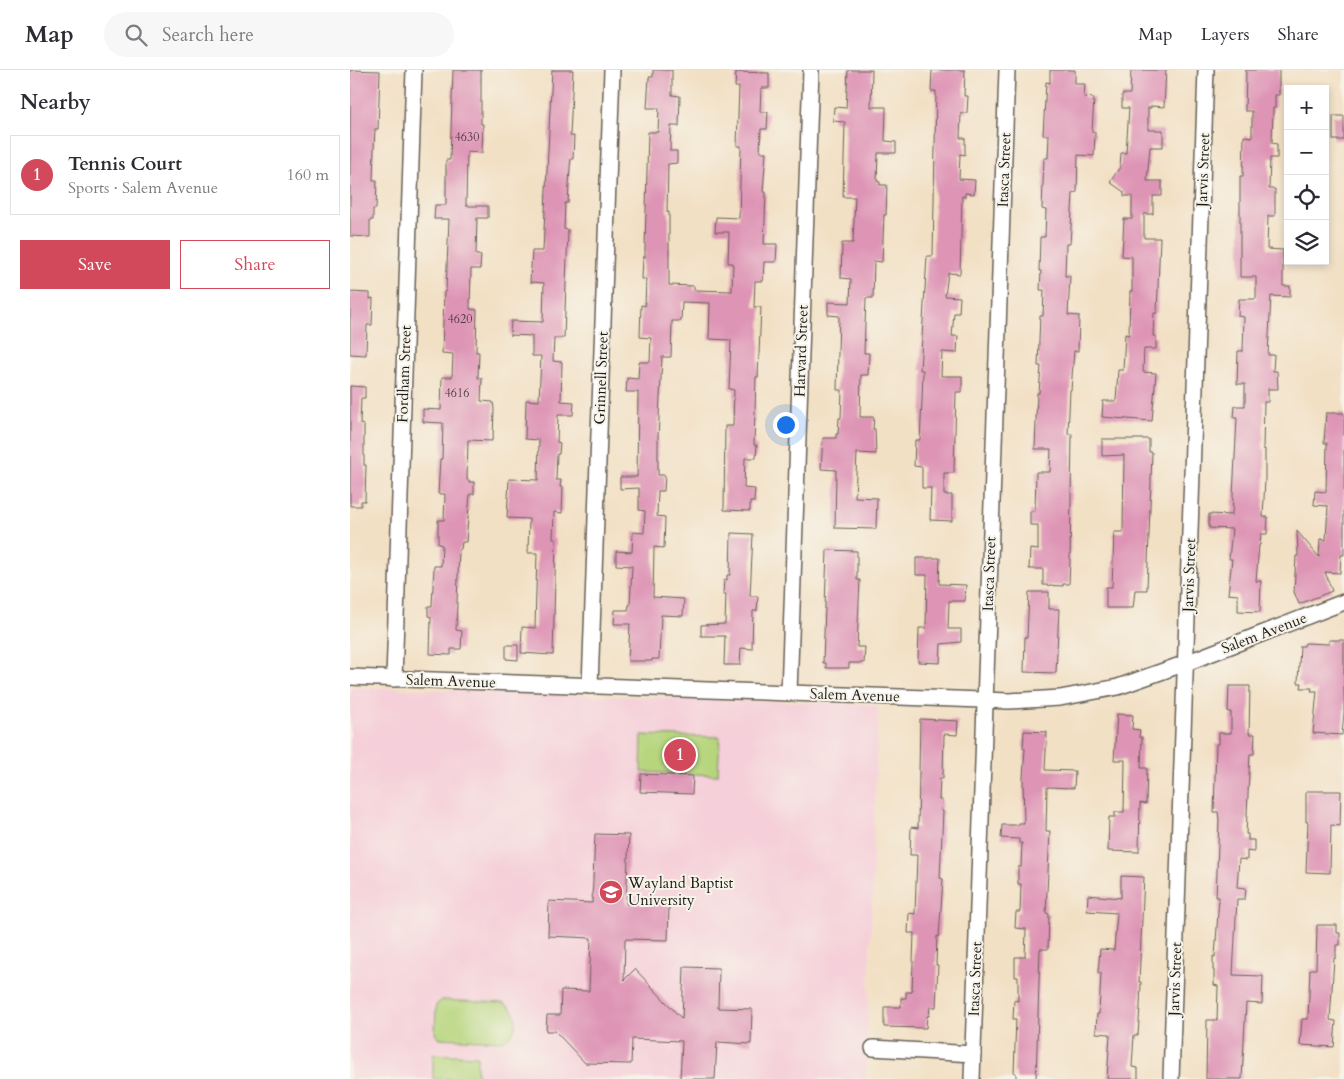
<!DOCTYPE html>
<meta charset="utf-8">
<style>
:root{--surface:#fff;--page:#f7f7f7;--text:#2b2b33;--muted:#7c7c81;--line:#e1e1e2;--accent:#d1495b}
body{margin:0;font-family:Cardo,serif;background:var(--page);color:var(--text)}
.controls{position:absolute;right:15px;top:15px;display:grid;overflow:hidden;border-radius:0px;box-shadow:0 2px 8px #0003}
.controls button{width:45px;height:45px;display:grid;place-items:center;padding:0;border:0;border-bottom:1px solid var(--line);background:var(--surface);color:var(--text);font:25px sans-serif}
.you{position:absolute;left:435px;top:354px;width:18px;height:18px;margin:-12px;border:4px solid #fff;border-radius:50%;background:#1a73e8;box-shadow:0 0 0 8px #1a73e833}
.badge{display:grid;place-items:center;width:32px;height:32px;border-radius:50%;background:var(--accent);color:#fff;font-size:16px;font-weight:700}
.pin{position:absolute;translate:-50% -50%;border:2px solid #fff;box-shadow:0 1px 5px #0006}
.list{margin:0;padding:0;list-style:none}
h2{display:flex;justify-content:space-between;align-items:center;height:65px;margin:0;padding:0 20px;font-size:21px}
h2 small{font-size:16px;font-weight:400;color:var(--muted)}
.list li{display:grid;grid-template-columns:32px 1fr auto;gap:15px;align-items:center;box-sizing:border-box;height:80px;margin:0 10px 10px;padding:0 10px;border:1px solid var(--line);border-radius:0px}
.list b{display:block;font-size:19px;white-space:nowrap}
.list p{margin:0;font-size:16px;white-space:nowrap;color:var(--muted)}
.list em{font-size:16px;font-style:normal;color:var(--muted)}
.actions{display:flex;gap:10px;padding:15px 20px}
.actions a{flex:1;padding:11px 0;border:1px solid var(--accent);border-radius:0px;text-align:center;font-size:18px;color:var(--accent)}
.actions .main{background:var(--accent);color:#fff}
.icon{flex:none;width:28px;height:28px;fill:none;stroke:currentColor;stroke-width:2;stroke-linecap:round;stroke-linejoin:round}
.map{position:relative;flex:none;width:994px;height:1009px;overflow:hidden}
header{display:flex;align-items:center;gap:30px;box-sizing:border-box;height:70px;padding:0 25px;background:var(--surface);border-bottom:1px solid var(--line)}
header strong{font-size:24px}
nav{display:flex;gap:28px;margin-inline-start:auto;font-size:18px}
.search{width:350px;height:45px;background:var(--page);display:flex;align-items:center;gap:12px;box-sizing:border-box;padding:0 18px;border-radius:28px;color:var(--muted);font-size:19px}
main{display:flex}
aside{flex:1;background:var(--surface)}
.map>svg:first-child{display:block}
.built{fill:#f5cfd9}
.green{fill:#b6d57d;stroke:#69784c}
.building{fill:#de94b5}
.lines{fill:none;stroke-linecap:round;stroke-linejoin:round}
.minor-casing{stroke:#676157;stroke-width:18}
.minor{stroke:#fff;stroke-width:15}
.labels{text-anchor:middle;dominant-baseline:central;stroke-width:4;stroke-linejoin:round;paint-order:stroke}
.number-label{font-size:12px;fill:#4c3a42}
.street-label{font-size:15px;fill:#1c1c1c;stroke:#f7f3e8}
.poi-label{font-size:15px;fill:#1c1c1c;stroke:#f7f3e8;text-anchor:start}
</style>
<header>
<strong>Map</strong>
<div class="search"><svg class="icon" aria-label="search" viewBox="0 0 24 24"><circle cx="10" cy="10" r="6"/><path d="M15 15l6 6"/></svg>Search here</div>
<nav><a>Map</a><a>Layers</a><a>Share</a></nav>
</header>
<main>
<aside>
<h2>Nearby<small></small></h2>
<ul class="list">
<li><span class="badge">1</span><div><b>Tennis Court</b><p>Sports · Salem Avenue</p></div><em>160 m</em></li>
</ul>
<div class="actions"><a class="main">Save</a><a>Share</a></div>
</aside>
<div class="map">
<svg width="994" height="1009" viewBox="0 0 994 1009">
<rect width="100%" height="100%" fill="#f7f3e8"/>
<filter id="ink" filterUnits="userSpaceOnUse"><feTurbulence type="fractalNoise" baseFrequency=".02" numOctaves="2"/><feDisplacementMap in="SourceGraphic" scale="10" xChannelSelector="R" yChannelSelector="G"/><feConvolveMatrix kernelMatrix="1 2 1 2 8 2 1 2 1" color-interpolation-filters="sRGB"/></filter>
<filter id="wash" filterUnits="userSpaceOnUse"><feTurbulence type="fractalNoise" baseFrequency=".0096" numOctaves="4" result="noise"/><feDisplacementMap in="SourceGraphic" scale="20" xChannelSelector="R" yChannelSelector="G"/><feGaussianBlur stdDeviation="1.12" result="paint"/><feColorMatrix in="noise" values="0 0 0 0 0 0 0 0 0 0 0 0 0 0 0 0 0 1.4 0 .05"/><feComposite in="paint" operator="in"/></filter>
<g filter="url(#wash)">
<rect width="100%" height="100%" fill="#f2e0c5"/>
<path class="built" d="M0,617L528,635L516,1009H0Z"/>
<g class="green">
<path d="M292,665L370,667L368,705L291,702Z"/>
<path d="M92,930L153,933C171,942 170,963 152,971L88,968L85,963L86,935Z"/>
<path d="M83,984L127,986V1008L83,1009Z"/>
</g>
<g id="blocks">
<g class="building">
<path d="M0,0L30,1L28,59H25L24,78L23,110H27L26,139H23V150H20V167L0,166Z"/>
<path d="M103,0H131V54H133L132,83L117,82L116,136H138V148H127L126,185H131L130,199H121L120,239L127,240L126,282H129L128,308H132L131,331L143,332L144,339L143,368H142V371L118,370L117,410H119V412H124V424H120L116,472H112L111,479H109L106,560L112,561L111,579H101V585L80,584L81,547L78,546V536H82L84,496H91L92,475L88,474V450H94L95,424H88L90,389H92L93,353L73,352V339L91,340L92,307H102L103,284L92,283L94,222L96,221L99,149H84L85,135H96V90H100Z"/>
<path d="M202,0H223L220,66H224L223,89H221L220,97L218,133H215L214,159L218,160L214,268H204L203,291L212,292L211,331L224,332L223,345H208L207,372L210,373L209,384H207L206,410H211L210,417H213L212,443L204,442L203,469H206L203,585L171,583L172,557L185,558L187,483H178L179,449L157,448L159,409L188,410L189,370L175,369L176,330L189,331L191,286H182V266L160,265L161,251L193,252L194,213L180,212L182,181H193Z"/>
<path d="M303,0H322V25L330,26L329,56H321L320,81H327V93L318,94L317,142H319V215L344,216V220L382,221L383,193H378L379,162H365L366,147L389,148L391,76H387L389,17H385L386,2L419,3V18H411L410,42H418L417,59H411L410,82H416L413,122H416L414,174H427L426,192H414L413,211H405L404,237H411L408,307H406L404,375H407L406,388H395L394,418L405,419L404,432H400V441L374,440L375,356H383L384,320L379,319L381,270L359,269L360,233L332,232L331,251H322L321,287H312L308,368V405H315L314,421H308L307,446L315,447L314,478L304,477L303,527L334,529L333,546L311,545L309,589H302V591H278L280,554H264L265,540H278L279,535H280L282,496L266,495V481L282,482L283,462L294,463L295,441L289,440V418L270,419V407H287L288,322H276L277,308L288,309L289,292H300L301,268L290,267L291,235L295,236L296,209H292L293,187H295V178L298,62H308L309,38H297L299,7H303Z"/>
<path d="M498,0H522L521,37H536L535,71L546,72V83H528L527,111L530,112V115H537L536,145H534L532,192L524,191L523,228H516L514,283H519L518,305H511L510,347H524L523,359H525L526,384L507,383L505,427L527,428L526,459L485,458L486,400L471,399L473,368H486V364H488L489,348H491L492,320H487L489,246L478,245V232L500,233L501,209L491,208L492,173H503L505,127H493L495,52L483,51L484,37L496,38Z"/>
<path d="M582,0H615L614,26H618L617,43H611L610,68H615V85L610,84L609,109L625,110L624,124L615,123V127L612,126L610,204L598,203L595,226L610,227L609,243H604L602,266H608L607,283L592,282L591,306H612V322H606L604,403H594V425H602V451L580,450L581,418H572V397L564,396L565,370H570L572,331L573,300H570L577,186H583L586,21H581Z"/>
<path d="M700,0H725V14H735L734,27L744,28L742,62H745L744,86L728,85L727,122L723,124L720,174H716L715,206H720L718,245L729,246L728,281H724L721,320H720L718,364H722L720,491L719,514H713V516L693,515V499H679L680,479L688,480V455H680V441H685L686,402H700L701,379H685L687,323H689L691,296H688L690,246H693L694,220H690L691,201H689L690,167H695L696,140L692,139L694,88H698L699,65H693L696,12L700,13Z"/>
<path d="M781,0H816L814,37L801,36V38H798V60H813V77H800L797,111H812V126H803V144H794V168H810L807,243H804L803,266H806V279H794L793,302L806,303L802,351L752,347L753,331H766L768,300H773L775,264L779,265L780,221H782V187L772,186L774,149H782V126H774V122L760,112L770,97L771,83H776L779,38H772V24H780Z"/>
<path d="M896,0H929V25H925V38H923L922,73L927,74V88H920L919,119H925V146H918L917,179L933,180V216H940V227L921,226L918,285H924L923,301H927L928,319H918V332H914L913,379H915V410L913,447H918L917,464H911L910,475H909L906,511H911L910,542L888,541V525L878,524L882,489H879L882,459L859,458V444L882,445L887,348H884L885,336H895V314H887L888,281H893L894,247L888,246L889,229H906V207H890V106H893L894,66L902,67V41H895Z"/>
<rect x="983" y="46" width="11" height="24"/>
<path d="M0,222L20,223V229L23,228L22,255H17L16,285L0,284Z"/>
<path d="M0,316L15,317V328H11L10,354L14,355V395H16L15,431H11V436H0Z"/>
<path d="M976,343H994V485H991L990,503L975,502L982,521L949,534L944,522L946,486H948L947,461L969,487L970,469L976,470L978,436L964,435L965,421L976,422L977,373H974Z"/>
<path d="M752,369H799V382H802L797,520H785L783,538H756V517H762L764,462H773L774,385L752,386Z"/>
<path d="M381,463L403,464L400,526H408L407,541H403L402,579L391,578L390,595H374L375,566H351V555L375,554L376,524H373L374,510H377V505H380Z"/>
<path d="M477,480L507,481V510H510L507,577H515L514,593H499V598H476V593H473Z"/>
<path d="M566,488H590L589,514L616,515L615,531H599L598,559H611V572L591,574L590,593L568,592L569,558H576L577,505H566Z"/>
<path d="M679,522H699V539H709L706,603L674,602L675,567H677Z"/>
<path d="M979,570H994V642L992,665L963,663L967,621H961L962,618H951L952,613H948L950,576H954L955,573L979,574Z"/>
<path d="M156,575H168V590L156,589Z"/>
<path d="M879,616H900L899,664H905L904,684H900L896,764H898V770H904V782L897,781V790L889,789L887,817L896,818L895,829H887L883,905L913,906L912,934L896,933L892,1009H856L857,950H867L868,916L864,915V900H863V886L865,887L869,827H866L869,750L868,742H864L866,674H869V663H881V642H878Z"/>
<path d="M767,644L783,645L782,659L790,660L789,667H792L791,698H797L796,734L790,733L789,782L758,781L759,747H765V742H774L775,690H764Z"/>
<path d="M570,649L608,651L607,665L594,664L593,708H590L589,730H592L591,741H593L590,808L593,809L589,867L587,866L586,895H588L586,937H580L579,946H577L576,958L534,957V937H551V928H556V922H562L564,863H558L559,843L565,844L567,785H560L561,757L568,758Z"/>
<path d="M674,661L697,662L695,700L725,701L724,718L697,717L696,761H700L696,843L699,844L698,879H690L686,1009H666V1003H664L666,949H663L664,930L668,931V907H665V887H675L676,859L665,858L666,842H670L671,814H668V797H671L672,773H669V769L651,768L652,755H669V753H674L673,708L675,678H673Z"/>
<path d="M291,704L343,706L342,724L290,722Z"/>
<path d="M956,721H991L990,756L981,755L980,803L956,802L958,752H956Z"/>
<path d="M245,764L279,765L276,834L319,835L318,870L275,869L274,910L285,899L332,949L334,897L369,898L368,938L402,939L401,974L367,972L365,1009H330L332,971L282,969L281,994L235,993L205,961H196L197,945H210L211,920L239,921L241,868L198,866L199,831L242,833Z"/>
<path d="M771,806L794,807L789,912H791L790,937L788,965H784L782,997L788,998V1009H757L760,964L746,963L747,944H749L751,903H748L750,879L764,880L767,843L737,841L738,825L771,828Z"/>
<path d="M967,855H987V863H990V875H986V888H984L980,950L986,951L984,977L950,975L952,949H958L960,899H966Z"/>
</g>
</g>
</g>
<g filter="url(#ink)">
<use href="#blocks" fill-opacity="0" stroke="#676157" stroke-width="1"/>
<g class="lines">
<g class="minor-casing">
<g id="minor">
<path d="M0,607L659,631L710,628L768,617L836,593L994,532"/>
<path d="M44,609L64,0"/>
<path d="M240,616L262,0"/>
<path d="M439,623L461,0"/>
<path d="M523,978L623,984"/>
<path d="M622,1009L657,0"/>
<path d="M821,1009L856,0"/>
</g>
</g>
<use href="#minor" class="minor"/>
</g>
</g>
<defs>
<g id="university-disc" transform="scale(1.25)"><circle r="9.5" fill="#d1495b" stroke="#f7f3e8"/><path d="M0-5L7-2L0 1L-7-2ZM-4 1L0 2.5L4 1V4Q0 6-4 4Z" fill="#fff"/></g>
</defs>
<g fill-rule="evenodd">
<use href="#university-disc" x="261" y="822"/>
</g>
<g class="labels">
<g class="number-label">
<text x="117" y="67">4630</text>
<text x="110" y="249">4620</text>
<text x="107" y="323">4616</text>
</g>
<g class="street-label">
<text transform="translate(654 100) rotate(-88)">Itasca Street</text>
<text transform="translate(853 100) rotate(-88)">Jarvis Street</text>
<text transform="translate(451 281) rotate(-88)">Harvard Street</text>
<text transform="translate(54 304) rotate(-88)">Fordham Street</text>
<text transform="translate(251 308) rotate(-88)">Grinnell Street</text>
<text transform="translate(639 504) rotate(-88)">Itasca Street</text>
<text transform="translate(839 505) rotate(-88)">Jarvis Street</text>
<text transform="translate(914 563) rotate(-21)">Salem Avenue</text>
<text transform="translate(101 611) rotate(2)">Salem Avenue</text>
<text transform="translate(505 625) rotate(2)">Salem Avenue</text>
<text transform="translate(625 909) rotate(-88)">Itasca Street</text>
<text transform="translate(825 909) rotate(-88)">Jarvis Street</text>
</g>
<g class="poi-label">
<text x="278" y="813">Wayland Baptist<tspan x="278" dy="17">University</tspan></text>
</g>
</g>
</svg>
<div class="controls">
<button>+</button>
<button>−</button>
<button><svg class="icon" aria-label="locate" viewBox="0 0 24 24"><circle cx="12" cy="12" r="6"/><path d="M12 2v4M12 18v4M2 12h4M18 12h4"/></svg></button>
<button><svg class="icon" aria-label="layers" viewBox="0 0 24 24"><path d="M12 4l9 5-9 5-9-5zM3 14l9 5 9-5"/></svg></button>
</div>
<div class="you"></div>
<div class="pin badge" style="left:330px;top:685px">1</div>
</div>
</main>
